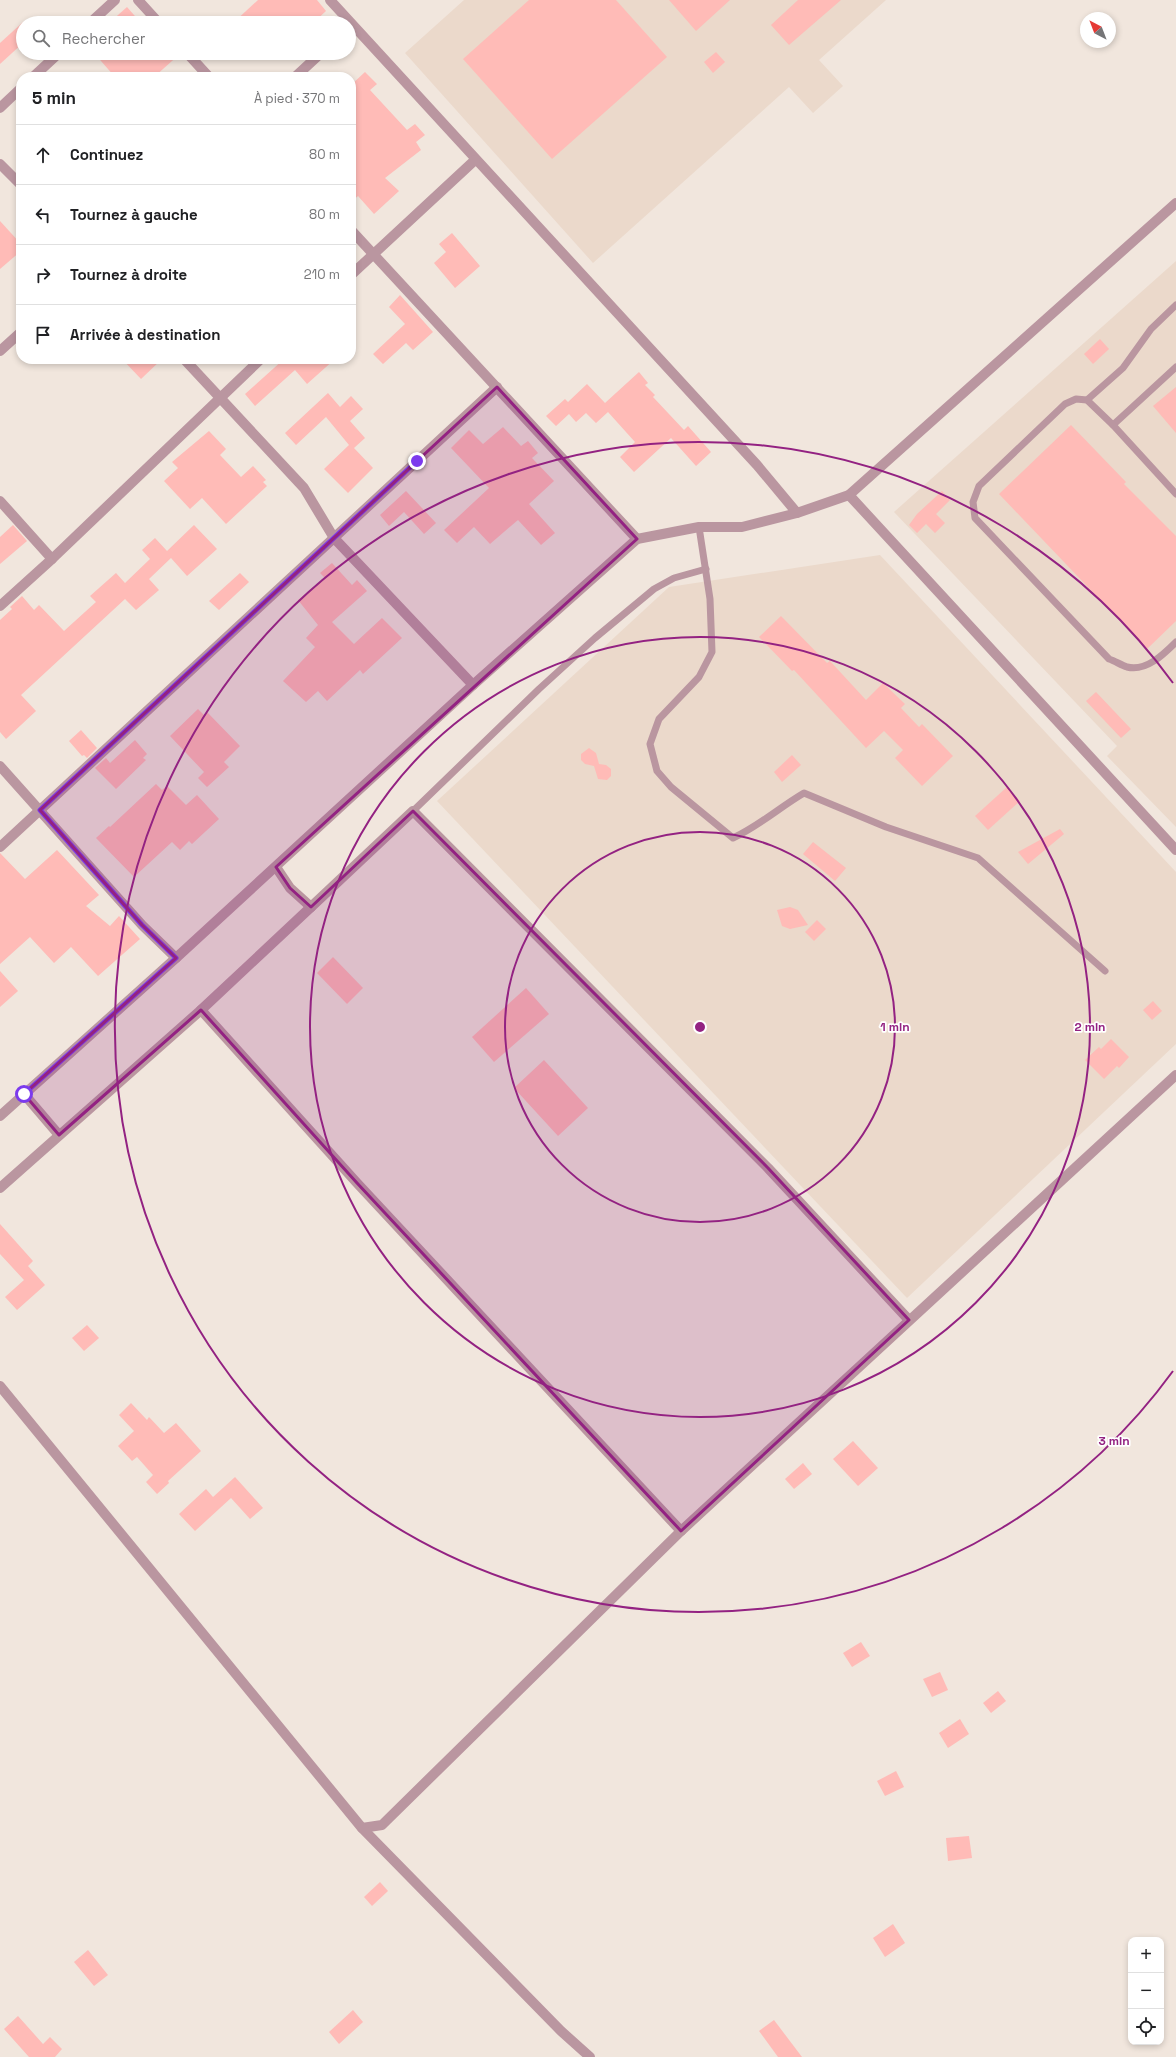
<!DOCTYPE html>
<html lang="fr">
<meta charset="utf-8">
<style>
:root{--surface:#fff;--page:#f2f2f2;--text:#202124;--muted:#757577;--line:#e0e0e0}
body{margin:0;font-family:"Space Grotesk",sans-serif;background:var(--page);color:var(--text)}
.controls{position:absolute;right:12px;bottom:12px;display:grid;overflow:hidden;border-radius:8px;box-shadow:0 2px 6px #0003}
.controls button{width:36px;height:36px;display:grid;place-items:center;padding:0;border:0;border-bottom:1px solid var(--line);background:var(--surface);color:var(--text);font:20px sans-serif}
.compass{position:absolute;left:1080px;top:12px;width:36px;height:36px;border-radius:50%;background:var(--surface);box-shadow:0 2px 6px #0003;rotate:318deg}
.stop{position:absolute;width:12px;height:12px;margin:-9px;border:3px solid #7c3aed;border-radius:50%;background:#fff}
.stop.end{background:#7c3aed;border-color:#fff;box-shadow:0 1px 4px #0008}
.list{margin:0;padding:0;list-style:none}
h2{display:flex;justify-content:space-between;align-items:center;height:52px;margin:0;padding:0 16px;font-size:17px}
h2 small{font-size:13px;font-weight:400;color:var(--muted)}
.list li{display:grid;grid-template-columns:26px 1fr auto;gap:12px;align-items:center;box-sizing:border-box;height:60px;padding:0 16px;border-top:1px solid var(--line)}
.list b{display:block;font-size:15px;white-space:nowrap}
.list em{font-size:13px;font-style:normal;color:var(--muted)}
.icon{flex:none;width:22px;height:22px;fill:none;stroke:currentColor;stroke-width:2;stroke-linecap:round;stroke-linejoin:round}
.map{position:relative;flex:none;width:1176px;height:2057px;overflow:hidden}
.search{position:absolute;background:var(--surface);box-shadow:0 2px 6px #0003;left:16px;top:16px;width:340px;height:44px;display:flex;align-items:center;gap:10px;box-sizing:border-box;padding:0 14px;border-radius:22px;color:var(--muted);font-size:15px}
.panel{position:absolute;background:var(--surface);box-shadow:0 2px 6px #0003;left:16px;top:72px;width:340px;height:292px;border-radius:16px}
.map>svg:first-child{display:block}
.built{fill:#ebd9cb}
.building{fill:#ffbbb7}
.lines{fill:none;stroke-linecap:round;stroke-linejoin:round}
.service{stroke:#ba96a0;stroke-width:7}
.minor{stroke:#ba96a0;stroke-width:10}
.tertiary{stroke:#ba96a0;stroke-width:10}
.route{stroke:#7c3aed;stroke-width:5}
.marked{fill:#932282;fill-opacity:0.2;stroke:#932282;stroke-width:3;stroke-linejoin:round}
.ring{fill:none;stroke:#932282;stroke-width:2}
.centre{fill:#932282;stroke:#fff;stroke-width:2}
.ring-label{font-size:12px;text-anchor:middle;font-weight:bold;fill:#932282;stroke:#fff;stroke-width:3.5;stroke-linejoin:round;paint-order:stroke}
</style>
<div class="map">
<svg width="1176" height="2057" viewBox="0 0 1176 2057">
<rect width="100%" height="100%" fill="#f1e6dd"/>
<g class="built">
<path d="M464,0H886L819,60L843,86L813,113L789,87L593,263L405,53Z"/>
<path d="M1176,261V827L1107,756L1117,746L894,512Z"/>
<path d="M880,555L1176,872V1044L907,1298L437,801L669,587Z"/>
</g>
<g class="building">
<path d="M258,0H317L326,11L313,23H233Z"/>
<path d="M529,0H616L667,57L552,159L463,59Z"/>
<path d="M669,0H730L696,31Z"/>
<path d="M798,0H841L789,45L771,25Z"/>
<path d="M127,7L141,23H109Z"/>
<path d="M23,22V43L0,64V43Z"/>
<path d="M716,52L725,62L713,73L704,62Z"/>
<path d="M94,53H181L154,77H115Z"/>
<path d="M365,72L377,84L370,90L407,130L415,124L425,135L416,142L421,150L385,178L399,191L374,214L358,196L351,202V85Z"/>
<path d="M0,221L21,244V251L0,269Z"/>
<path d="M452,233L480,266L455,288L434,263L446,252L439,244Z"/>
<path d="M400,295L433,332L413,350L406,343L383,364L373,354L405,324L389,307Z"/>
<path d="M1100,339L1109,349L1093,364L1084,354Z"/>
<path d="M122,359H162L141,379Z"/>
<path d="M284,359H335L307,384L295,370L255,406L245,394Z"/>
<path d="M639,372L648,383L645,385L655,395L653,397L684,430L688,426L711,452L696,466L671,438L634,472L620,457L635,442L608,412L596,423L586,413L576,422L569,414L556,426L546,416L565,399L568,402L587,384L605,403Z"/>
<path d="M1176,387V433L1153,406Z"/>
<path d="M328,393L340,407L351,396L363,409L350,421L365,438L354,448L373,468L348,493L324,469L349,445L326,417L296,445L285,433Z"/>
<path d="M1071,425L1126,482L1124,484L1176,536V621L1147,649L999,494Z"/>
<path d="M503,427L521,446L528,441L538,453L532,458L554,481L529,504L555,533L541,545L518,520L490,544L474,527L457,543L444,530L489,488L451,448L469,430L483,444Z"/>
<path d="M209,431L226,449L220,455L241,477L253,466L266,480L263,482L267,486L226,524L202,498L190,509L164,481L178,468L172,462Z"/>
<path d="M406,491L436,523L424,534L404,512L389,526L380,515Z"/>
<path d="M942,491L950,500L936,514L945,523L935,533L926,524L917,533L909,525L917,514Z"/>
<path d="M13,525L27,541L0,564V537Z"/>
<path d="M194,525L217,549L187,576L171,558L149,579L159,590L136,610L125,599L21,695L36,711L6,739L0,732V620L12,609L10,607L22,596L34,610L39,605L64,631L96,602L90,596L116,573L125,583L150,559L142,550L155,538L167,551Z"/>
<path d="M332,563L352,585L357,580L367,591L332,622L354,644L382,618L402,638L363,674L360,670L327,701L318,691L306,702L283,681L315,647L306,638L318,625L298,600L325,578L320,573Z"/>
<path d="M240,573L249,582L219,610L209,601Z"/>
<path d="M781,616L827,663L830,661L866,700L883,683L905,704L901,708L919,727L922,724L953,756L922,786L895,758L903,750L884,731L866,748L794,670L792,671L759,637Z"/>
<path d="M1096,692L1131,729L1121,738L1086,701Z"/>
<path d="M198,709L204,715L207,712L240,746L224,762L229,767L207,787L198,778L204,772L170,736Z"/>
<path d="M81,730L97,748L87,758L84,755L82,756L69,741Z"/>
<path d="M135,740L147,754L143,758L146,760L116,789L95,768L106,758L110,763Z"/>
<path d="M589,748L596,753L599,764L606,765L611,769V776L607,780L598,779L594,766L585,764L581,760V754Z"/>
<path d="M792,755L801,765L782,782L774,772Z"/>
<path d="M156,784L162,790L167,786L186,805L197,795L219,819L192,844L189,841L180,850L172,842L134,877L96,838L109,826L110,827Z"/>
<path d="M1007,787L1020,801L988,830L975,816Z"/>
<path d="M1060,829L1064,834L1028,864L1018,852Z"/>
<path d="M813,842L846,868L835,881L803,854Z"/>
<path d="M57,850L99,895L86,906L110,926L119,916L140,939L98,976L71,947L54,963L30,937L0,964V853L25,879Z"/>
<path d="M790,907L798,910L808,925L790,929L782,926L777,910Z"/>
<path d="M817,920L826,929L814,941L805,932Z"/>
<path d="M333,957L363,988L347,1004L317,973Z"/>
<path d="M0,971L18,991L0,1007Z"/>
<path d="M526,988L549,1014L494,1062L472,1037Z"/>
<path d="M1153,1001L1162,1011L1152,1020L1143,1010Z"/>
<path d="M1111,1039L1129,1057L1119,1068L1117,1066L1104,1079L1085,1060L1099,1047L1101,1049Z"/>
<path d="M544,1060L588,1108L558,1136L514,1088Z"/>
<path d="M0,1224L33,1261L28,1266L45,1285L17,1310L5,1297L24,1280L0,1254Z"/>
<path d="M87,1325L99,1338L84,1351L72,1338Z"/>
<path d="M131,1403L147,1420L149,1417L164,1433L176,1423L201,1451L168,1481L169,1483L157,1494L146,1482L153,1475L137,1457L132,1461L118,1446L134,1431L119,1415Z"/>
<path d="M853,1441L878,1468L858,1486L833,1459Z"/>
<path d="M803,1463L812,1474L794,1489L785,1479Z"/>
<path d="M235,1477L263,1508L250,1519L231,1498L195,1531L179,1514L206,1489L213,1497Z"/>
<path d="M861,1642L870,1656L852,1667L843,1653Z"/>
<path d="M940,1672L948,1690L932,1697L923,1679Z"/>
<path d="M998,1691L1006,1701L991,1713L983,1703Z"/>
<path d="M960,1719L969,1734L948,1748L939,1733Z"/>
<path d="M896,1771L904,1787L885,1796L877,1781Z"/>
<path d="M969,1836L972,1858L948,1861L946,1838Z"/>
<path d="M380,1882L388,1891L372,1906L364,1897Z"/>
<path d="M893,1924L905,1943L885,1957L873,1938Z"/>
<path d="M88,1950L108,1975L94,1986L74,1962Z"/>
<path d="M353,2010L363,2022L339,2044L329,2032Z"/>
<path d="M18,2016L43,2044L50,2037L62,2049L55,2057H29L4,2029Z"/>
<path d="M774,2020L802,2057H778L759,2031Z"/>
</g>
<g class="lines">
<g class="service">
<path d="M1087,400L1123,368L1151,329L1176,305"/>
<path d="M1113,425L1176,367"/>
<path d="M1176,494L1113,425L1087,400L1076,399L1065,404L979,486L973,502L975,518L1109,659C1115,661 1121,665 1127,667C1146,672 1164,654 1176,642"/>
<path d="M699,527L710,599L712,652L699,677L659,719L650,744L657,771L671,787L733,838C759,826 780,807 804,793L886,827L978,858L1105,971"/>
<path d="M413,811L539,689L595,638L654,589L674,578L706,569"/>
</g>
<g class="minor">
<path d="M138,0L159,23"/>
<path d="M330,0L757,465L797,513"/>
<path d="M90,23L115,0"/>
<path d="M187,53L209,77"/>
<path d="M33,77L59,53"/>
<path d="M295,77L321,53"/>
<path d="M0,108L21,88"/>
<path d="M0,164L21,185"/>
<path d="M351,230L637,539"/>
<path d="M351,275L475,160"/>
<path d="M0,351L21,332"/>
<path d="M184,359L304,488L334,538L473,685"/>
<path d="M849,495L1176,850"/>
<path d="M0,501L52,559"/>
<path d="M0,606L52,559L261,359"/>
<path d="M0,766L142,925L176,958"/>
<path d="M0,847L497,387"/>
<path d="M276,867L290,888L311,907L413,811L768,1168L909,1320"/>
<path d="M311,907L201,1010L357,1183L681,1531"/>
<path d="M24,1094L59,1135"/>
<path d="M0,1188L201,1010"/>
<path d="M362,1828L382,1825L681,1531L1176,1075"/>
</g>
<g class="tertiary">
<path d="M0,1116L176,958L473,685L637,539L699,527H742L797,513L849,495L1176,203"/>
<path d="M0,1386L362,1828L561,2031L590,2057"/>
</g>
</g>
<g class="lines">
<path class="route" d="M24,1094L176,958L142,925L40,810L417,461"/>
</g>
<path class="marked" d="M497,387L637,539L276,867L290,888L311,907L413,811L768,1168L909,1320L681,1531L357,1183L201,1010L59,1135L24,1094L176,958L142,925L40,810Z"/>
<g class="ring">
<circle cx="700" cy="1027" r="195"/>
<circle cx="700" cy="1027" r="390"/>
<path d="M1173 1371A585 585 0 1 1 1173 683"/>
</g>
<circle cx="700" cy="1027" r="6" class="centre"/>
<g class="ring-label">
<text x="895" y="1031">1 min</text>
<text x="1090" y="1031">2 min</text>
<text x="1114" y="1445">3 min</text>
</g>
</svg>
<div class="controls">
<button>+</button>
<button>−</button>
<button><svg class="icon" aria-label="locate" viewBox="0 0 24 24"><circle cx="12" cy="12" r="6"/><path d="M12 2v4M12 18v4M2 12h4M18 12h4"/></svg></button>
</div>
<svg class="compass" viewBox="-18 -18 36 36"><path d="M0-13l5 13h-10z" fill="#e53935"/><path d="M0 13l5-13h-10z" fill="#757577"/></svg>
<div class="stop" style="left:24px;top:1094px"></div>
<div class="stop end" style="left:417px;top:461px"></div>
<div class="search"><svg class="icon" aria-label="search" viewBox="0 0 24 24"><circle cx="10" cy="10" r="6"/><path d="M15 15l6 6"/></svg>Rechercher</div>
<section class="panel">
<h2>5 min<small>À pied · 370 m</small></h2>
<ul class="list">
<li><svg class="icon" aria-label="ahead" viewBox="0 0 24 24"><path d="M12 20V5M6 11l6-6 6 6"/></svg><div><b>Continuez</b></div><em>80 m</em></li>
<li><svg class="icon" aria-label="left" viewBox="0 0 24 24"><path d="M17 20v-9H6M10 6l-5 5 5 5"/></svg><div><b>Tournez à gauche</b></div><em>80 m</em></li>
<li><svg class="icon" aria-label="right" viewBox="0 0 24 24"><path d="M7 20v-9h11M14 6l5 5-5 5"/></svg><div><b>Tournez à droite</b></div><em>210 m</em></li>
<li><svg class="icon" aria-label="arrive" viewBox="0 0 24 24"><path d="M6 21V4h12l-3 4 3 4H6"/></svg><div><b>Arrivée à destination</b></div></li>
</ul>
</section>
</div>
